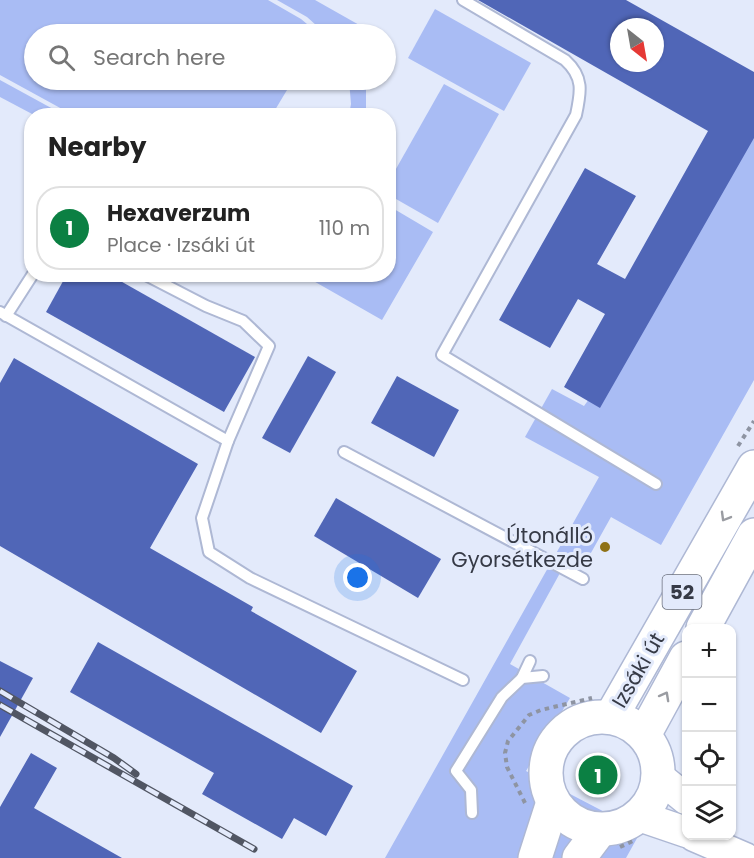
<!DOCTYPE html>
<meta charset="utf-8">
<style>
:root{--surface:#fff;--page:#f2f2f2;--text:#222;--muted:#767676;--line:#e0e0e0;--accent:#0b8043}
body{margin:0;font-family:Poppins,sans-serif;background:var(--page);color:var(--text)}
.controls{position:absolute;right:18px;bottom:18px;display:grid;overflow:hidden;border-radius:12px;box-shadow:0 2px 4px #0004}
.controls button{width:54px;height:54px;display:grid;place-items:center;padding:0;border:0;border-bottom:2px solid var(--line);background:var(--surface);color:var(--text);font:30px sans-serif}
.compass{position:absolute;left:610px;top:18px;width:54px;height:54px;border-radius:50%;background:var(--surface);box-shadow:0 2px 4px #0004;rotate:149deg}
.you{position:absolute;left:358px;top:578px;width:21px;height:21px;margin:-15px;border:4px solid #fff;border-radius:50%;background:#1a73e8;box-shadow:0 0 0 9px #1a73e833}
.badge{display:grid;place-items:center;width:39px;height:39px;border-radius:50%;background:var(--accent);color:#fff;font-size:20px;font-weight:700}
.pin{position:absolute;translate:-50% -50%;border:3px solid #fff;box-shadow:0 2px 6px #0006}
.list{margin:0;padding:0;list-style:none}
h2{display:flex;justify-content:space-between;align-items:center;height:78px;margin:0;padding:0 24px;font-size:26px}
h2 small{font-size:20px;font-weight:400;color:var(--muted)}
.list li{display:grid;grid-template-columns:39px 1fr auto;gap:18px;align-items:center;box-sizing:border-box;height:84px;margin:0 12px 12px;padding:0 12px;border:2px solid var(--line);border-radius:24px}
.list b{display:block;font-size:22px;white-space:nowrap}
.list p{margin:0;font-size:20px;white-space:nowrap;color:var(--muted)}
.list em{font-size:20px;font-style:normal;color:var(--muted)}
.icon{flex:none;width:33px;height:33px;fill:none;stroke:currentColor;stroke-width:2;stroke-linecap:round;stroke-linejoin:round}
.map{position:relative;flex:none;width:754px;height:858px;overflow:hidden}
.search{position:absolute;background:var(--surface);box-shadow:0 2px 4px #0004;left:24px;top:24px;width:372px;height:66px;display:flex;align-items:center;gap:15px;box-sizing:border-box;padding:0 21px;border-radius:33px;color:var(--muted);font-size:22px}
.panel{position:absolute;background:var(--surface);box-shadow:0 2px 4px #0004;left:24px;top:108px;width:372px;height:174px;border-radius:24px}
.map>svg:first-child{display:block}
.green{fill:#a9bcf4}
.building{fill:#5066b7;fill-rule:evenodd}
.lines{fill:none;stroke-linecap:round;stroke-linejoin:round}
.lane-casing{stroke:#aeb8d4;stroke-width:14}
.secondary-casing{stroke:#aeb8d4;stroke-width:33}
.primary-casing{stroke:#aeb8d4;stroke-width:36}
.path{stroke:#8e94a2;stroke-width:4;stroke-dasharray:4.5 4.5;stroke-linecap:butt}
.lane{stroke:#fff;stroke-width:10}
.secondary{stroke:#fff;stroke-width:30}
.primary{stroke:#fff;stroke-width:33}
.rail-casing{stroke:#515663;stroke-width:7}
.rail{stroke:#e3eafb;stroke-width:4.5;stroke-dasharray:14;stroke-linecap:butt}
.oneway{stroke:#9a9ca2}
.poi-dot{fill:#8f7217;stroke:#e3eafb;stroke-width:2}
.labels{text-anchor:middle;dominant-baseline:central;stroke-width:6;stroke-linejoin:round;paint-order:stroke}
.shield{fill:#e3eafb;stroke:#6a6f7c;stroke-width:1.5}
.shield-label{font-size:20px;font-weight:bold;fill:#363a46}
.poi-label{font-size:21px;fill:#363a46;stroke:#e3eafb;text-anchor:end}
.street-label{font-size:21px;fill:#363a46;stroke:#e3eafb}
</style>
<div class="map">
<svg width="754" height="858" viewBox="0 0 754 858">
<rect width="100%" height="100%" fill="#e3eafb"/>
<g class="green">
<path d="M0,0H268L301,19L319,34H34V80H293L272,115H73L0,75Z"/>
<path d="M277,0H315L361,26L356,34H326L307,17Z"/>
<path d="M435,9L531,63L504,111L408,58Z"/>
<path d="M0,80L64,115H34L0,97Z"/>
<path d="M349,80H366V115H349L351,104Z"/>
<path d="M444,84L499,114L438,223L389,195L388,183Z"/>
<path d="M754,102V380L661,545L611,517L587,560L571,553L510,664L570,698L526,771L641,831L626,858H385L599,477L525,437L552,389L584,406L662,299Z"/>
<path d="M389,206L433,232L382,320L303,275L388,274Z"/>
</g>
<g class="building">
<path d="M478,0H626L754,72V138L600,408L564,387L605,314L578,299L550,348L499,320L585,168L636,196L597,264L625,279L708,131ZM619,27H655V63H619Z"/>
<path d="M67,274H108L255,357L224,412L46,312Z"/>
<path d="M308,356L336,372L290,453L262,438Z"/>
<path d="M14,358L198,464L150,548L253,607L251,611L357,671L321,733L0,546V383Z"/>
<path d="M397,376L459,410L434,457L371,423Z"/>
<path d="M336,498L441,559L418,598L314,536Z"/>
<path d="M98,642L353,786L326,836L294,818L282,839L202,794L214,773L70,692Z"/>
<path d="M0,661L33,678L0,737Z"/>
<path d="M31,753L57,768L34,808L122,858H0V807Z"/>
</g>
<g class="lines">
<g class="lane-casing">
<g id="lane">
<path d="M463,0L565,60C584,77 581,92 576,115L442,355L656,484"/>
<path d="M144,274L206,306L243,321L269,346L228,441L202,518L209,552L250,578L463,680"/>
<path d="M0,312L228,441"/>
<path d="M6,316L33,274"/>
<path d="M344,452L583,579"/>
<path d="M522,678L530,661"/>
<path d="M472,813L471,790L456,771L502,697L522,678L543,676"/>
</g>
</g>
<g class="secondary-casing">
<g id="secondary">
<path d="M659,777L686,799"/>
<path d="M639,816L686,832"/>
<path d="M694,836L745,858"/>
</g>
</g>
<g class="primary-casing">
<g id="primary">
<path d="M703,628L754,535"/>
<circle cx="602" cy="773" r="56"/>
<path d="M611,717L754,467"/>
<path d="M644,735L686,658"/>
<path d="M535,858L553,802"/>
<path d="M579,858L600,830"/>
</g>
</g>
<g class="path">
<path d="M738,446L754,421"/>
<path d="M525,803L507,767L505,753L508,741L529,715L541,710L592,698"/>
<path d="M620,847L635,840"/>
</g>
<use href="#lane" class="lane"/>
<use href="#secondary" class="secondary"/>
<use href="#primary" class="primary"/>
<g class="rail-casing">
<g id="rail">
<path d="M0,691L114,758L136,774"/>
<path d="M0,705L254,849"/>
</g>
</g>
<use href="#rail" class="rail"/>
</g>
<defs><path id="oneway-chevron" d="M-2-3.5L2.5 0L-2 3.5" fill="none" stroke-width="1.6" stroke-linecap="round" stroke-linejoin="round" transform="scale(1.5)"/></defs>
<g class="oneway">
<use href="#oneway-chevron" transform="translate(725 517) rotate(120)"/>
<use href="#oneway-chevron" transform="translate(665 696) rotate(-61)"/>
</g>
<circle class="poi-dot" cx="605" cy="547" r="6"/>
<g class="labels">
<rect class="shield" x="662.5" y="575" width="39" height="34" rx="4.5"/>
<g class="shield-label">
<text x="682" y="592">52</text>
</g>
<g class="poi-label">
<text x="593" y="535">Útonálló<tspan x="593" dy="24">Gyorsétkezde</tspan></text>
</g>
<g class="street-label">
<text transform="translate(638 670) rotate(-60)">Izsáki út</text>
</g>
</g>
</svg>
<div class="controls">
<button>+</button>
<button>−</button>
<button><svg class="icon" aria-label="locate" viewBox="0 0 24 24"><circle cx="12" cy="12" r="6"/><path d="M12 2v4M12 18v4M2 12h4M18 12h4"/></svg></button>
<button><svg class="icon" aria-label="layers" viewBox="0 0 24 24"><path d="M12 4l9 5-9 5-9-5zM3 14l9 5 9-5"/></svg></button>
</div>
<svg class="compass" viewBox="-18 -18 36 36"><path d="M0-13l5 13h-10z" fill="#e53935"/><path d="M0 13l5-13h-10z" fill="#767676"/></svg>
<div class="you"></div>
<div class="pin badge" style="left:598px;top:775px">1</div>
<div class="search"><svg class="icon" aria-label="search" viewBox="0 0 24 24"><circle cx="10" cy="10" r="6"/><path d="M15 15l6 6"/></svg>Search here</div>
<section class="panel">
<h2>Nearby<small></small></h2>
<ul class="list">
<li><span class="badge">1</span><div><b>Hexaverzum</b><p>Place · Izsáki út</p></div><em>110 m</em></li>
</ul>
</section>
</div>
